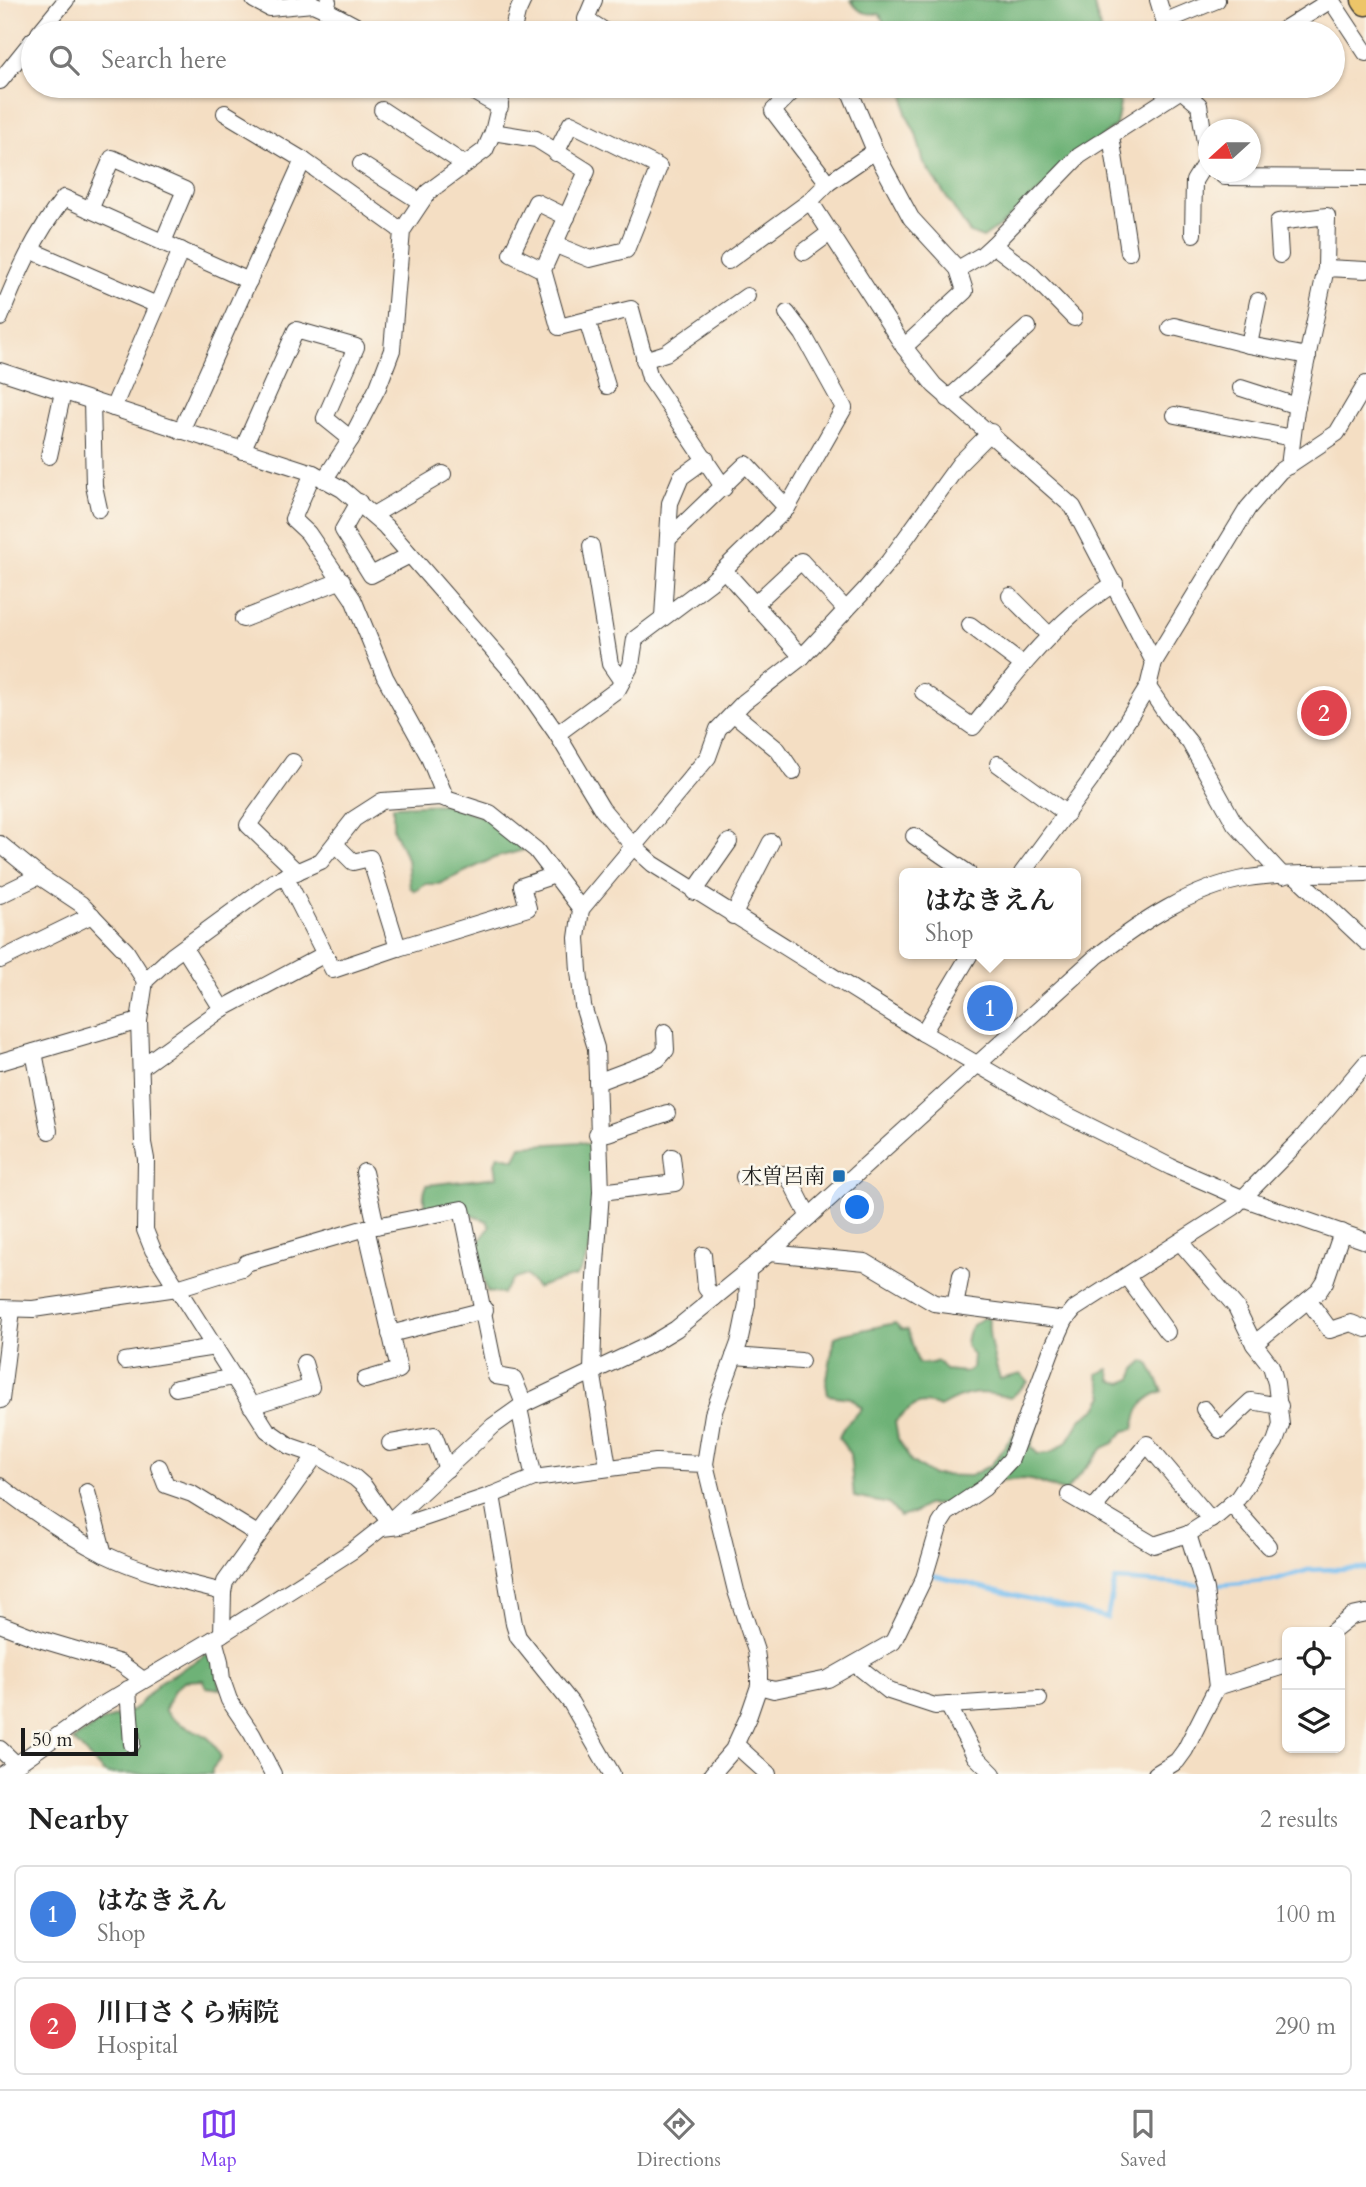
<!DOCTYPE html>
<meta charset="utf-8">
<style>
:root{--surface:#fff;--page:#f6f6f6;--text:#222;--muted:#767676;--line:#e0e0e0;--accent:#7c3aed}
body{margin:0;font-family:Cardo,"Noto Serif JP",serif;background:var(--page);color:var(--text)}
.controls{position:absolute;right:21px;bottom:21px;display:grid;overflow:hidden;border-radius:10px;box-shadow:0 2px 5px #0004}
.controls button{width:63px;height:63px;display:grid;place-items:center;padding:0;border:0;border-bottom:2px solid var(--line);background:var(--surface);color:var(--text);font:35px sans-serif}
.compass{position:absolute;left:1198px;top:119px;width:63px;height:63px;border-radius:50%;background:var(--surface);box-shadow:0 2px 5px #0004;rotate:249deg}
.scale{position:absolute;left:21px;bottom:18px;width:117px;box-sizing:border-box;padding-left:7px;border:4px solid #1c1c1c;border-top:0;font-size:19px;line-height:24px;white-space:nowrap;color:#1c1c1c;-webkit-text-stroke:5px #fbf7ec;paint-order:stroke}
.you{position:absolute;left:858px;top:1208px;width:24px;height:24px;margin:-18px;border:5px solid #fff;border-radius:50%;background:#1a73e8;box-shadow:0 0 0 10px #1a73e833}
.badge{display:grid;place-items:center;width:46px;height:46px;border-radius:50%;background:var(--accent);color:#fff;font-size:23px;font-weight:700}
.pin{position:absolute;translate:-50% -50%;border:4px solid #fff;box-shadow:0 2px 7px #0006}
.popup{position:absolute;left:899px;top:868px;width:182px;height:91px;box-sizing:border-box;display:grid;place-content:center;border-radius:10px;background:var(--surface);filter:drop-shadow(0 2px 5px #0005);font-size:23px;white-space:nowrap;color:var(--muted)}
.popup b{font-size:26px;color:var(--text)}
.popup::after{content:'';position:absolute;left:50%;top:100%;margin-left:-14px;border:14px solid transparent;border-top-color:var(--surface)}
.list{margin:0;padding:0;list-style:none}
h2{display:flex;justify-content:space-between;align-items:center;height:91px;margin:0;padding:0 28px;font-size:30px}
h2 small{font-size:23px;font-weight:400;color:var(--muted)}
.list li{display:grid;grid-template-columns:46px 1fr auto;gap:21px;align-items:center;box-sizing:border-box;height:98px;margin:0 14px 14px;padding:0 14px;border:2px solid var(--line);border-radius:10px}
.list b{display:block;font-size:26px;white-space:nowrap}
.list p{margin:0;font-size:23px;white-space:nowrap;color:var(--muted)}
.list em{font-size:23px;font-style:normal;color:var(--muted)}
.icon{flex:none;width:38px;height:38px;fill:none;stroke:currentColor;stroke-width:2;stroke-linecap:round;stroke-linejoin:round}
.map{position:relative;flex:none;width:1366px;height:1774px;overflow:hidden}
.search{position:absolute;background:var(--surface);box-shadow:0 2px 5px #0004;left:21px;right:21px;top:21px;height:77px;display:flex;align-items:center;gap:18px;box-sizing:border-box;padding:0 24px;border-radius:38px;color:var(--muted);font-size:26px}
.sheet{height:315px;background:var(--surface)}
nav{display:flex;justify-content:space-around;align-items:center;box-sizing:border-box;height:98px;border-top:2px solid var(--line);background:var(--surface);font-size:19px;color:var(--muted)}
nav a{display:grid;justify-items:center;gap:4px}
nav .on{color:var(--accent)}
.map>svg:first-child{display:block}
.forest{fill:#6eb277;stroke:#45674a;stroke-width:2}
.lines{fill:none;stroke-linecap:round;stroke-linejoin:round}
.stream{stroke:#79bff0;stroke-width:4.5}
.minor-casing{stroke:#3c3935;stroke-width:18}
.highway-casing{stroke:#3c3935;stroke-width:27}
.minor{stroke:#fff;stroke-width:16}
.highway{stroke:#edc569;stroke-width:24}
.poi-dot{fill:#1f6fb2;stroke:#fbf7ec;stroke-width:2.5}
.labels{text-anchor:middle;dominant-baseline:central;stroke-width:5;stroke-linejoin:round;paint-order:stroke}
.poi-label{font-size:21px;fill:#1c1c1c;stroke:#fbf7ec;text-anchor:end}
</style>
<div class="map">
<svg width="1366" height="1774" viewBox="0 0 1366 1774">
<rect width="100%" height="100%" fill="#fbf7ec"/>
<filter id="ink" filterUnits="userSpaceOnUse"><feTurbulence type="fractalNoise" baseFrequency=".0143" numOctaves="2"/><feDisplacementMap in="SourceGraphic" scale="14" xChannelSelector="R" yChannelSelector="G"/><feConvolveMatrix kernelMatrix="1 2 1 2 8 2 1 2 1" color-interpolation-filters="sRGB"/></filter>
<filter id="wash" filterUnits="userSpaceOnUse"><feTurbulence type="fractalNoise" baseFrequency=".00686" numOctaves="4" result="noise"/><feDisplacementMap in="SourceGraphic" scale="28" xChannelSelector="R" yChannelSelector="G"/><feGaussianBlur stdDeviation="1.57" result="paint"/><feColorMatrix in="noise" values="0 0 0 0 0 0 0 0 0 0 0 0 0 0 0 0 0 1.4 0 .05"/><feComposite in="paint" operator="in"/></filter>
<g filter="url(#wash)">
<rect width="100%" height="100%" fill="#f4dec3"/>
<g class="forest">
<path d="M851,0H1093L1101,33H888L880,14C866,14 858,13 851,0Z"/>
<path d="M904,86H1114L1120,104L1116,125L1000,226L983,238L970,233L924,163L916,134L906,114Z"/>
<path d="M448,804L489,819L524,850L494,858L439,884H426L415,891L410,887L407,859L393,830V806Z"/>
<path d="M580,1142L591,1146C590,1182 602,1251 575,1277C566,1278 546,1284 537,1288L526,1275L512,1280L502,1294L487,1292L474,1248L490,1227L487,1221L474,1216L461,1205L428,1212C423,1203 422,1194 427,1185L497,1177L495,1163L498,1155L515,1159L521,1146Z"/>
<path d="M983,1318H989C987,1334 995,1363 1000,1379L1021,1374L1028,1382L1011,1398C982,1390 967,1391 940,1407C917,1397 911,1408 895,1422L898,1439L911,1461L932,1475L970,1476L991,1465L1014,1434L1035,1410L1039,1415L1031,1447L1038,1454L1050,1453L1068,1441L1082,1418L1097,1408L1104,1396L1097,1374L1109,1369L1112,1381L1122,1383L1132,1379L1137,1367L1144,1361L1150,1365L1163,1391C1142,1399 1138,1408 1134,1429L1124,1431L1114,1443L1103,1448L1065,1492L1035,1481L1023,1479L981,1483L949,1504L926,1505L914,1513L900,1517L889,1504L854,1497L850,1454L839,1438C845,1419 852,1422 862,1408L851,1398L828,1395L826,1383L835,1337L843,1334L895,1323L901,1329L908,1330L918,1363L929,1364L938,1361L945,1370L967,1372L972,1368L973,1355L966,1346C967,1331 969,1326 983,1318Z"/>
<path d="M208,1654L214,1657L221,1689L206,1687L203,1680L184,1681L174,1690L165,1710C185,1737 209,1723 221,1758L212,1769V1774H108L103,1772L73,1740L99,1723L134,1710L160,1682Z"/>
</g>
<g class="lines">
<g class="stream">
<path d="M929,1574L1107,1618L1115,1580L1198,1585"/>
<path d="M1207,1586L1277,1580L1308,1570L1366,1568"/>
</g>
</g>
</g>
<g filter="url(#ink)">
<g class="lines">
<g class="minor-casing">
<g id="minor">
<path d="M254,0L269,8L313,4L324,9"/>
<path d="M594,0L586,19L608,33"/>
<path d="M1158,0L1168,33"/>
<path d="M1331,0L1366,53"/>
<path d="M328,2L324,9L369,33"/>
<path d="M1166,21L1217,0"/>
<path d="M39,33L66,0"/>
<path d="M512,33L517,13L523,0"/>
<path d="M1278,33L1331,0"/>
<path d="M0,81L33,40"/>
<path d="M463,86L500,107"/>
<path d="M631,86L636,88L637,86"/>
<path d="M798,86L773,111L828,183"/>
<path d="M845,86L851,94L875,151L911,218L958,269"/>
<path d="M1180,86L1181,90L1199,105L1208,161"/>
<path d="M382,110L464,164"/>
<path d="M225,113L303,160L402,231"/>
<path d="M493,132L536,139L587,171L543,270L559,327L631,309L650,378L724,488"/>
<path d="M1111,136L1129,252"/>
<path d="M875,151L828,183L810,201L904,347L934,385L1073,507L1154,662"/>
<path d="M361,164L421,202"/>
<path d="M1219,172L1225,177L1366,178"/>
<path d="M90,210L112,158L185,190L163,242"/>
<path d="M1193,234L1194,181L1207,160"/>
<path d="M556,245L590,259L626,250L659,167L571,123L556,153"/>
<path d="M993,245L1029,272L1074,318"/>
<path d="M30,250L157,305"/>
<path d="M804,252L831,232"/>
<path d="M1280,255L1278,222L1327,216L1326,268"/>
<path d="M728,261L810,201"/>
<path d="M543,270L511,254L536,202L567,217"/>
<path d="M0,318C17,275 35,234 64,198L249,281"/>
<path d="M587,320L607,386"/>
<path d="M1170,328L1174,326L1249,345L1308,356"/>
<path d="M1249,345L1258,301"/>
<path d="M904,347L965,291L958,269L982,255L993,245L1079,156L1181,90"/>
<path d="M644,360L666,353L747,296"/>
<path d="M0,371L313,473L342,489L385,526L520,681L557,734L602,809L634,847L653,864L923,1033L1051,1107L1171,1167L1242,1198L1366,1241"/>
<path d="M1241,388L1297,406"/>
<path d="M948,399L1028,327"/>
<path d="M92,401L94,486L99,509"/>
<path d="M113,408L181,250"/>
<path d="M1175,415L1292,438"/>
<path d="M181,431L303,160"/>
<path d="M242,451L296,330L356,347L325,418L351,439"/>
<path d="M49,456L63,392"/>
<path d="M1289,466L1296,410L1326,268L1366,270"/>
<path d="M313,473L293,519L308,533L353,599L385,677L428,755L446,799"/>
<path d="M324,480L351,439L378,387L392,350L402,231L428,192L485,150L493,132L504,86"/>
<path d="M359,502L343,530L371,575L410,555"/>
<path d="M373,515L443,474"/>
<path d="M668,539L746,464L787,508"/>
<path d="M591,546L610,664L621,680"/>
<path d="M724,570L802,657"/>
<path d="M1010,596L1050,636"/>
<path d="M754,605L801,561L846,610"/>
<path d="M663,617L670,503L681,477L706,459"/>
<path d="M243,619L342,580"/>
<path d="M970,625L1023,665"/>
<path d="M1148,687L1167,715L1190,743L1235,824L1283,876"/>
<path d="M923,692L973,727C1005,687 1036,646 1075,612C1087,602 1101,592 1115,583"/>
<path d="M733,713L778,750L793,772"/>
<path d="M557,734L618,689L631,665L635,639L711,582L787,508L844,408L803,334L787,313"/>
<path d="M293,762L248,825L297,872"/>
<path d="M998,764L1067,814"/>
<path d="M914,836L968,873"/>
<path d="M0,844L39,876L81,904L126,951L145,981"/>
<path d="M1022,873L1090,781L1148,687L1154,662L1248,508L1280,471L1337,433L1366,384"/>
<path d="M285,876L333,970L398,948L370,858L353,862L336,845"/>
<path d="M1296,876L1366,942"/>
<path d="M694,892L729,842"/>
<path d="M0,895L39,876"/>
<path d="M581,909L708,757L718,729L744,702L802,657L864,591L889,561L960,463L991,432"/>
<path d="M733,916L771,842"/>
<path d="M398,948L528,908L522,886L555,875"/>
<path d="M0,960L92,915"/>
<path d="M222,1009L325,954"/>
<path d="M923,1033L970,954"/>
<path d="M34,1052L49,1131"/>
<path d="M0,1062L139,1021"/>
<path d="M141,1067L222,1009L184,948"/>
<path d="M597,1082L658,1059L666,1050L665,1032"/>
<path d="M597,1134L608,1133L667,1113"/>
<path d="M364,1172L376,1226"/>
<path d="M744,1177L787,1174L809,1217"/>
<path d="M601,1192L675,1183L672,1157"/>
<path d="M1180,1242L1236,1307L1254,1344"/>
<path d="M769,1253L865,1262L934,1303L1065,1320L1074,1309L1234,1207L1302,1138L1366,1063"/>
<path d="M703,1255L706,1288L714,1298"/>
<path d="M1127,1277L1167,1332"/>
<path d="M1308,1300L1330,1330L1351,1323L1366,1329"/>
<path d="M955,1306L961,1275"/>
<path d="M0,1308L33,1309L177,1288L242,1268L246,1263L366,1228L462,1209L496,1376L514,1379L524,1404"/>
<path d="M390,1334L485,1310"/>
<path d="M734,1356L801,1361"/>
<path d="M125,1361L215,1347"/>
<path d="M365,1380L399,1370L366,1228"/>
<path d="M176,1388L234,1377"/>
<path d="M1,1400L12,1310"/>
<path d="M251,1406L311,1387L304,1363"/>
<path d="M519,1408L534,1478"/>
<path d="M1204,1409L1220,1430L1251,1401L1280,1406"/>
<path d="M390,1443L434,1435L447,1469"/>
<path d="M159,1467L166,1485L192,1494L259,1535"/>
<path d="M0,1486C32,1511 68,1536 104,1554C141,1572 183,1582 223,1592"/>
<path d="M87,1492L104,1554"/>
<path d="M492,1495L514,1624L518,1637L571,1703L612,1774"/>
<path d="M1069,1495L1154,1545L1188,1534L1218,1515L1238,1498L1275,1442L1281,1425L1276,1383L1271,1366L1254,1344L1319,1291L1325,1282L1342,1232"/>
<path d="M1231,1504L1268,1546"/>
<path d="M1093,1509L1147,1444L1211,1520"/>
<path d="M389,1522L364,1486L355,1478L316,1455L290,1446L267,1430L153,1250L145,1230L146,1159L143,1143L139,1021L145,981L172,956L273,882L321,861L354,819L382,801L440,797L490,813L536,850L581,909L577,938L579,971L583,1006L596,1048L601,1192L595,1277L592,1370L608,1467"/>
<path d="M382,1528L400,1526L492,1495L534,1478L656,1462L705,1464"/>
<path d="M1188,1534L1205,1589L1217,1687"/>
<path d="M0,1624L36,1638L120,1663L143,1680"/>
<path d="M1332,1632L1352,1616L1366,1613"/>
<path d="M222,1634L223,1592L225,1582L316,1455"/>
<path d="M214,1639L220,1661L222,1680L229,1700L252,1734L273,1774"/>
<path d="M855,1664L889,1691L935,1706L1039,1699"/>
<path d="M759,1686L774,1690L828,1679L893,1642L924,1578L940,1524L947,1513L984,1488L1011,1459L1051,1351L1065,1320"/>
<path d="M128,1689L132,1744"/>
<path d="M948,1705L975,1756L993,1774"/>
<path d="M736,1745L768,1774"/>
<path d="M0,1749L16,1764"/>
<path d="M3,1774L97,1708L222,1634L352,1551L389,1522L493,1426L524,1404L651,1344L676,1329L769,1253L1096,957C1141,922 1191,888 1248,878C1286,872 1327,875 1366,873"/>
<path d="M712,1774L733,1750L749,1715L759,1686V1672L756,1651L736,1591L705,1464L713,1414L739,1343L747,1304L748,1272"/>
<path d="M1156,1774L1177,1761L1185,1750L1217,1687L1287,1665"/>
</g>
</g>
<g class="highway-casing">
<path id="highway" d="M1364,0L1366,3"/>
</g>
<use href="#minor" class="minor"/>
<use href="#highway" class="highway"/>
</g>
</g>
<rect class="poi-dot" x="832" y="1169" width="14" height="14" rx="3.5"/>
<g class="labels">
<g class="poi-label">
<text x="825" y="1176">木曽呂南</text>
</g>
</g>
</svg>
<div class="controls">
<button><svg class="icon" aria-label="locate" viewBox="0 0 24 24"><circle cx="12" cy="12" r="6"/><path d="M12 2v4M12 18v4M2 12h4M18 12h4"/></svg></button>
<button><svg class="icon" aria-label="layers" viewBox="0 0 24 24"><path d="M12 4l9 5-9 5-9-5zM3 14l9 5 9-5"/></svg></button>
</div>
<svg class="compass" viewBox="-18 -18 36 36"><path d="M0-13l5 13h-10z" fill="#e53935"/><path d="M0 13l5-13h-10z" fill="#767676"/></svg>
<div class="scale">50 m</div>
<div class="you"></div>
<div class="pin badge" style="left:990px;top:1008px;background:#3f7fe0">1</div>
<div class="popup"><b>はなきえん</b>Shop</div>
<div class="pin badge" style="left:1324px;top:713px;background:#e0444e">2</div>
<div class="search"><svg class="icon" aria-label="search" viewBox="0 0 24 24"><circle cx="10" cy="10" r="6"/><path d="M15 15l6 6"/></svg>Search here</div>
</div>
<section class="sheet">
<h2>Nearby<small>2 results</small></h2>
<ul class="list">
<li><span class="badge" style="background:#3f7fe0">1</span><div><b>はなきえん</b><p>Shop</p></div><em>100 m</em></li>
<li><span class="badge" style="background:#e0444e">2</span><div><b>川口さくら病院</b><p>Hospital</p></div><em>290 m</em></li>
</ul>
</section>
<nav>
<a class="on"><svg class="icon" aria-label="map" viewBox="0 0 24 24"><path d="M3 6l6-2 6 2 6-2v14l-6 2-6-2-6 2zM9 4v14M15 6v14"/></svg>Map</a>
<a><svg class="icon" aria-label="directions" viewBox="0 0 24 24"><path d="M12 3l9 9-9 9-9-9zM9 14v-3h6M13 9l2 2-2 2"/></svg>Directions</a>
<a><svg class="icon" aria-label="saved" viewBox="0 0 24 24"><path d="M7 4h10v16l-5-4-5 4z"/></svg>Saved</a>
</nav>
